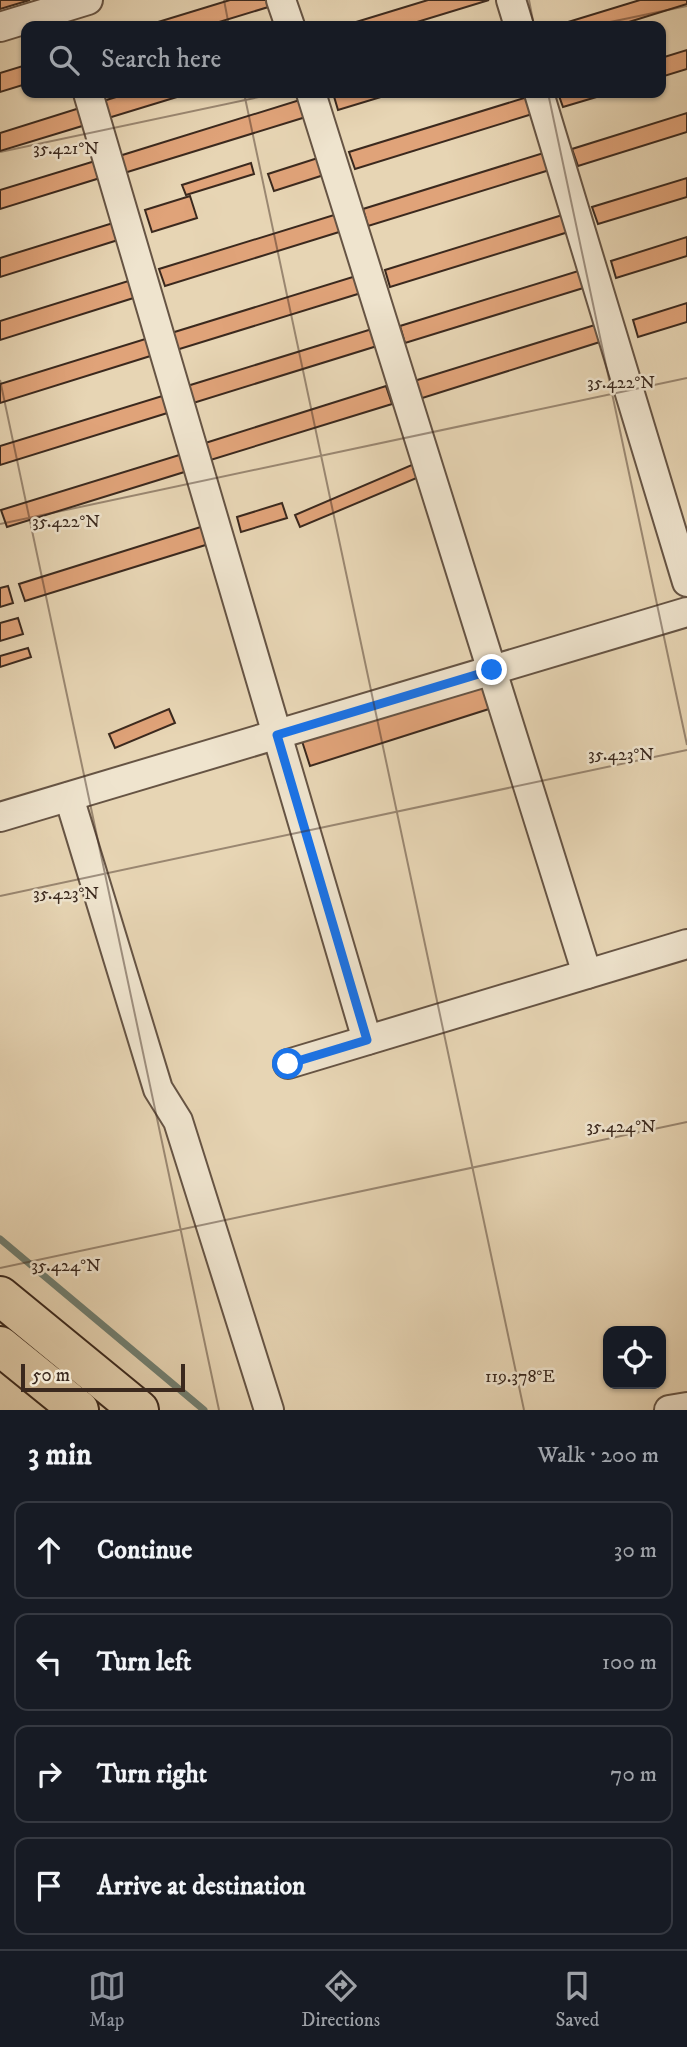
<!DOCTYPE html>
<meta charset="utf-8">
<style>
:root{--surface:#171b24;--page:#242831;--text:#f1f3f6;--muted:#9ea1a6;--line:#363941;--accent:#8c9099}
body{margin:0;font-family:"IM FELL DW Pica",serif;background:var(--page);color:var(--text)}
.controls{position:absolute;right:21px;bottom:21px;display:grid;overflow:hidden;border-radius:14px;box-shadow:0 2px 5px #0004}
.controls button{width:63px;height:63px;display:grid;place-items:center;padding:0;border:0;border-bottom:2px solid var(--line);background:var(--surface);color:var(--text);font:35px sans-serif}
.scale{position:absolute;left:21px;bottom:18px;width:164px;box-sizing:border-box;padding-left:7px;border:4px solid #3b291e;border-top:0;font-size:19px;line-height:24px;white-space:nowrap;color:#3b291e;-webkit-text-stroke:5px #efe4ce;paint-order:stroke}
.stop{position:absolute;width:21px;height:21px;margin:-16px;border:5px solid #1a73e8;border-radius:50%;background:#fff}
.stop.end{background:#1a73e8;border-color:#fff;box-shadow:0 2px 7px #0008}
.list{margin:0;padding:0;list-style:none}
h2{display:flex;justify-content:space-between;align-items:center;height:91px;margin:0;padding:0 28px;font-size:30px}
h2 small{font-size:23px;font-weight:400;color:var(--muted)}
.list li{display:grid;grid-template-columns:46px 1fr auto;gap:21px;align-items:center;box-sizing:border-box;height:98px;margin:0 14px 14px;padding:0 14px;border:2px solid var(--line);border-radius:14px}
.list b{display:block;font-size:26px;white-space:nowrap}
.list em{font-size:23px;font-style:normal;color:var(--muted)}
.icon{flex:none;width:38px;height:38px;fill:none;stroke:currentColor;stroke-width:2;stroke-linecap:round;stroke-linejoin:round}
.map{position:relative;flex:none;width:687px;height:1410px;overflow:hidden}
.search{position:absolute;background:var(--surface);box-shadow:0 2px 5px #0004;left:21px;right:21px;top:21px;height:77px;display:flex;align-items:center;gap:18px;box-sizing:border-box;padding:0 24px;border-radius:14px;color:var(--muted);font-size:26px}
.sheet{height:539px;background:var(--surface)}
nav{display:flex;justify-content:space-around;align-items:center;box-sizing:border-box;height:98px;border-top:2px solid var(--line);background:var(--surface);font-size:19px;color:var(--muted)}
nav a{display:grid;justify-items:center;gap:4px}
nav .on{color:var(--accent)}
.map>svg:first-child{display:block}
.lines{fill:none;stroke-linecap:round;stroke-linejoin:round}
.stream{stroke:#727f71;stroke-width:7}
.building{fill:#e0a379;stroke:#3b291e;stroke-width:2}
.minor-casing{stroke:#665444;stroke-width:32}
.highway-casing{stroke:#3b291e;stroke-width:42}
.minor{stroke:#efe4ce;stroke-width:28}
.highway{stroke:#e7d5b4;stroke-width:38}
.route{stroke:#1a73e8;stroke-width:9}
.ticks{fill:none;stroke:#3b291e;stroke-width:2;stroke-opacity:0.45}
.ticks-label{font-size:18px;text-anchor:middle;fill:#3b291e;stroke:#efe4ce;stroke-width:5;stroke-linejoin:round;paint-order:stroke}
</style>
<div class="map">
<svg width="687" height="1410" viewBox="0 0 687 1410">
<rect width="100%" height="100%" fill="#e7d5b4"/>
<filter id="stains"><feTurbulence type="fractalNoise" baseFrequency=".00286" numOctaves="4"/><feColorMatrix values="0 0 0 0 .2 0 0 0 0 .09 0 0 0 0 .02 0 0 0 .5 -.17"/></filter>
<radialGradient id="worn" r=".72"><stop offset=".6" stop-color="#630" stop-opacity="0"/><stop offset="1" stop-color="#630" stop-opacity=".3"/></radialGradient>
<g class="lines">
<path class="stream" d="M0,1239L204,1410"/>
</g>
<g class="building">
<path d="M0,0H30L0,9Z"/>
<path d="M230,0H274L275,5L206,26H145Z"/>
<path d="M428,0H489L404,26H343Z"/>
<path d="M640,0H687V4L616,26H555Z"/>
<path d="M687,50V69L661,77V58Z"/>
<path d="M26,65V84L0,92V73Z"/>
<path d="M129,93H190L105,119L100,102Z"/>
<path d="M333,93H394L338,110Z"/>
<path d="M558,93H610L563,107Z"/>
<path d="M537,94L542,111L355,169L349,152Z"/>
<path d="M303,99L309,116L121,174L116,157Z"/>
<path d="M86,106L92,123L0,151V133Z"/>
<path d="M687,113V132L578,166L572,149Z"/>
<path d="M550,151L556,168L368,226L363,209Z"/>
<path d="M324,156L330,173L274,191L268,174Z"/>
<path d="M95,161L100,178L0,209V190Z"/>
<path d="M251,163L254,174L186,195L182,185Z"/>
<path d="M687,178V197L598,224L592,207Z"/>
<path d="M190,196L197,218L152,232L145,210Z"/>
<path d="M347,211L352,228L165,286L159,269Z"/>
<path d="M572,212L578,229L390,287L385,270Z"/>
<path d="M113,223L118,240L0,277V258Z"/>
<path d="M687,237V256L616,278L611,261Z"/>
<path d="M588,268L593,285L405,343L400,326Z"/>
<path d="M356,276L361,293L173,351L168,334Z"/>
<path d="M138,278L143,295L0,340V321Z"/>
<path d="M687,303V322L638,337L633,320Z"/>
<path d="M598,324L603,341L416,400L411,382Z"/>
<path d="M372,329L377,346L190,404L184,387Z"/>
<path d="M155,336L160,353L0,403V384Z"/>
<path d="M386,386L392,404L204,462L199,445Z"/>
<path d="M172,393L177,410L0,465V446Z"/>
<path d="M189,452L194,469L7,527L1,510Z"/>
<path d="M414,464L419,477L300,527L295,515Z"/>
<path d="M282,503L287,518L241,532L237,517Z"/>
<path d="M207,525L212,543L25,601L19,584Z"/>
<path d="M8,586L13,603L0,607V588Z"/>
<path d="M18,618L23,634L0,641V623Z"/>
<path d="M28,648L31,657L0,667V656Z"/>
<path d="M483,679L492,708L310,766L301,738Z"/>
<path d="M169,709L175,723L115,748L109,734Z"/>
</g>
<g class="lines">
<g class="minor-casing">
<g id="minor">
<path d="M281,0L290,26"/>
<path d="M511,0L519,26"/>
<path d="M0,27L88,0"/>
<path d="M88,93L367,1040"/>
<path d="M311,93L587,974"/>
<path d="M539,93L687,582"/>
<path d="M69,797L158,1089L178,1121L269,1410"/>
<path d="M0,817L687,612"/>
<path d="M288,1064L687,944"/>
<path d="M669,1410L687,1407"/>
</g>
</g>
<g class="highway-casing">
<g id="highway">
<path d="M0,1296L139,1410"/>
<path d="M0,1346L79,1410"/>
</g>
</g>
<use href="#minor" class="minor"/>
<use href="#highway" class="highway"/>
</g>
<g class="lines">
<path class="route" d="M288,1064L367,1040L277,735L492,670"/>
</g>
<path class="ticks" d="M224,0L229,26M529,0L534,26M591,26L687,6M244,93L524,1410M548,93L687,745M0,152L278,93M0,380L219,1410M0,524L687,378M0,896L687,750M0,1268L687,1122"/>
<g class="ticks-label">
<text x="66" y="154">35.421°N</text>
<text x="621" y="388">35.422°N</text>
<text x="66" y="527">35.422°N</text>
<text x="621" y="760">35.423°N</text>
<text x="66" y="899">35.423°N</text>
<text x="621" y="1132">35.424°N</text>
<text x="66" y="1271">35.424°N</text>
<text x="520" y="1382">119.378°E</text>
</g>
<rect width="100%" height="100%" filter="url(#stains)"/>
<rect width="100%" height="100%" fill="url(#worn)"/>
</svg>
<div class="controls">
<button><svg class="icon" aria-label="locate" viewBox="0 0 24 24"><circle cx="12" cy="12" r="6"/><path d="M12 2v4M12 18v4M2 12h4M18 12h4"/></svg></button>
</div>
<div class="scale">50 m</div>
<div class="stop" style="left:288px;top:1064px"></div>
<div class="stop end" style="left:492px;top:670px"></div>
<div class="search"><svg class="icon" aria-label="search" viewBox="0 0 24 24"><circle cx="10" cy="10" r="6"/><path d="M15 15l6 6"/></svg>Search here</div>
</div>
<section class="sheet">
<h2>3 min<small>Walk · 200 m</small></h2>
<ul class="list">
<li><svg class="icon" aria-label="ahead" viewBox="0 0 24 24"><path d="M12 20V5M6 11l6-6 6 6"/></svg><div><b>Continue</b></div><em>30 m</em></li>
<li><svg class="icon" aria-label="left" viewBox="0 0 24 24"><path d="M17 20v-9H6M10 6l-5 5 5 5"/></svg><div><b>Turn left</b></div><em>100 m</em></li>
<li><svg class="icon" aria-label="right" viewBox="0 0 24 24"><path d="M7 20v-9h11M14 6l5 5-5 5"/></svg><div><b>Turn right</b></div><em>70 m</em></li>
<li><svg class="icon" aria-label="arrive" viewBox="0 0 24 24"><path d="M6 21V4h12l-3 4 3 4H6"/></svg><div><b>Arrive at destination</b></div></li>
</ul>
</section>
<nav>
<a class="on"><svg class="icon" aria-label="map" viewBox="0 0 24 24"><path d="M3 6l6-2 6 2 6-2v14l-6 2-6-2-6 2zM9 4v14M15 6v14"/></svg>Map</a>
<a><svg class="icon" aria-label="directions" viewBox="0 0 24 24"><path d="M12 3l9 9-9 9-9-9zM9 14v-3h6M13 9l2 2-2 2"/></svg>Directions</a>
<a><svg class="icon" aria-label="saved" viewBox="0 0 24 24"><path d="M7 4h10v16l-5-4-5 4z"/></svg>Saved</a>
</nav>
